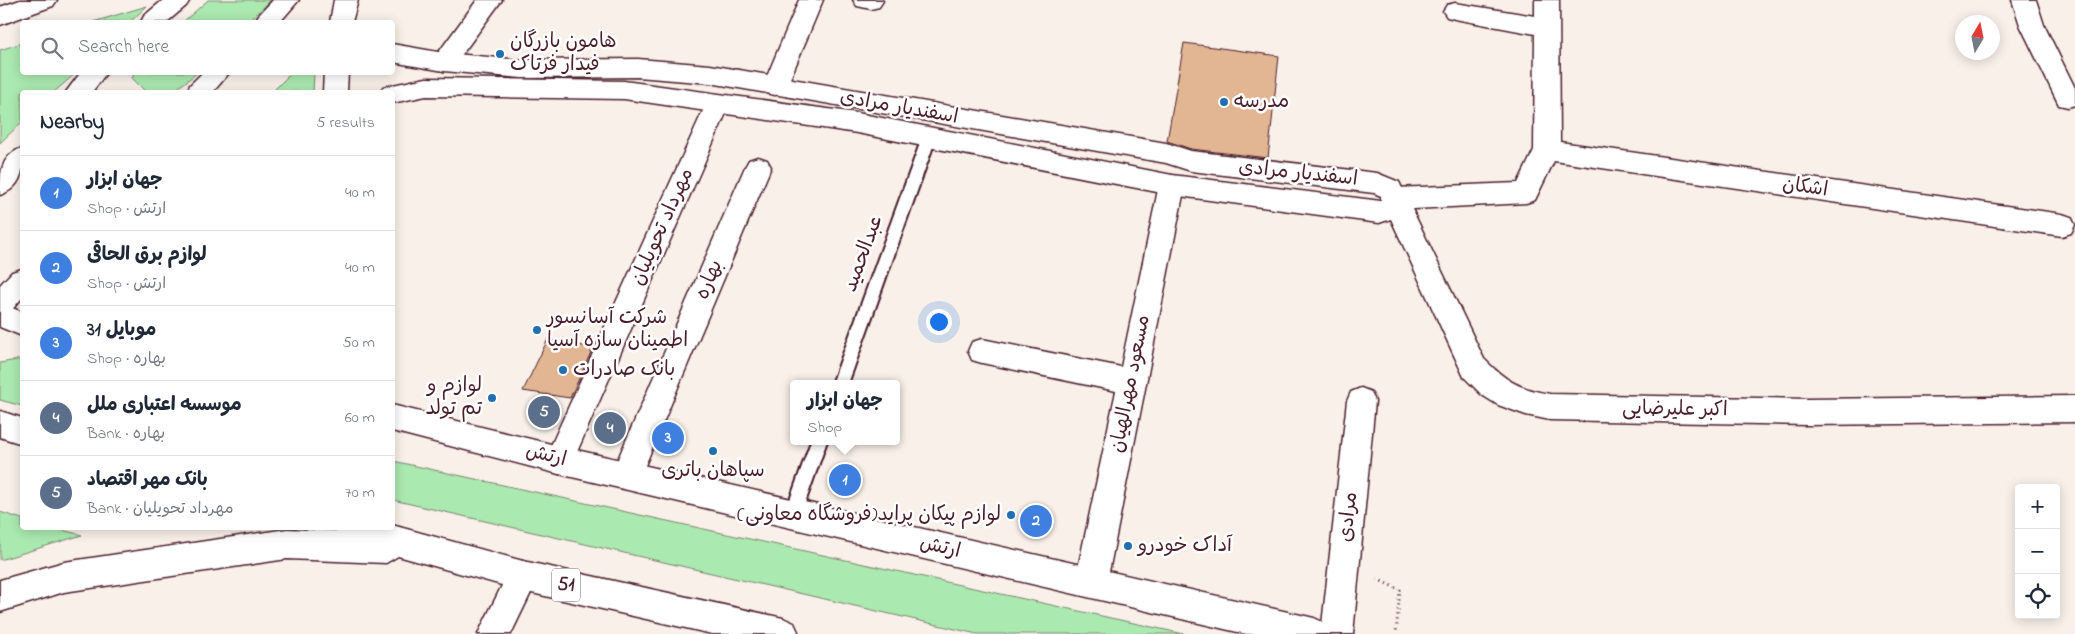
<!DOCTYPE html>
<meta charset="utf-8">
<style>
:root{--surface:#fff;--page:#f2f2f3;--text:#1f2937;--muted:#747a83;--line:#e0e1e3;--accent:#1f6fb2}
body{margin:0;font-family:"Indie Flower","Playpen Sans Arabic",sans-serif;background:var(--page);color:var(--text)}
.controls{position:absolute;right:15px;bottom:15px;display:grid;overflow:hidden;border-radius:5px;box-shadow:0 2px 12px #0003}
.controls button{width:45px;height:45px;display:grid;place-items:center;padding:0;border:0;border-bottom:1px solid var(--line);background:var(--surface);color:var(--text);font:25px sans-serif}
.compass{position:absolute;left:1955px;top:15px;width:45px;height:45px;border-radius:50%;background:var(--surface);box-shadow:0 2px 12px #0003;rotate:10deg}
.you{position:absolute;left:938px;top:321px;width:18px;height:18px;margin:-12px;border:4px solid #fff;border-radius:50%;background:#1a73e8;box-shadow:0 0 0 8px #1a73e833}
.badge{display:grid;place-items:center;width:32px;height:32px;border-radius:50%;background:var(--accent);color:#fff;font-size:16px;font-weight:700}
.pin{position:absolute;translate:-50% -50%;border:2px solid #fff;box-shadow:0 1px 5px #0006}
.popup{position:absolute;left:790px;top:380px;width:110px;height:65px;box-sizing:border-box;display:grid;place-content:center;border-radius:5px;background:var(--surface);filter:drop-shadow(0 1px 4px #0005);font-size:16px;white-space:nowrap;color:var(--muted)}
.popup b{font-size:19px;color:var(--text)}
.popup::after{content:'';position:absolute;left:50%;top:100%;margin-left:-10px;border:10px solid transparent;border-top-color:var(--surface)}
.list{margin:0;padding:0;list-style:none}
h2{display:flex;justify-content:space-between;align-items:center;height:65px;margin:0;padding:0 20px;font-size:21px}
h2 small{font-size:16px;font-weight:400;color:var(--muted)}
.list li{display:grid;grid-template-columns:32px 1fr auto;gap:15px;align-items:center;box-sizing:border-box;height:75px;padding:0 20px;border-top:1px solid var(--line)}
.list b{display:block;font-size:19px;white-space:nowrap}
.list p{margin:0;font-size:16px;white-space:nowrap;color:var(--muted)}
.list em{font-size:16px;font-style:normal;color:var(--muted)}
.icon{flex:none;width:28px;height:28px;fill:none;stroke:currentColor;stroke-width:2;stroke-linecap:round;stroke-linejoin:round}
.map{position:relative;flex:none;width:2075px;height:634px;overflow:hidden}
.search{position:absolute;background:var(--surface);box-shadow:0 2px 12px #0003;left:20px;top:20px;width:375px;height:55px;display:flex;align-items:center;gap:12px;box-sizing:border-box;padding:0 18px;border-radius:5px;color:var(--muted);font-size:19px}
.panel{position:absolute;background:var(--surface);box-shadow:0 2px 12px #0003;left:20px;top:90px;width:375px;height:440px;border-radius:5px}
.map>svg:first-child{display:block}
.green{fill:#aae9b0;stroke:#7a846e}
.building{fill:#e3b693;stroke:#4a1f2b}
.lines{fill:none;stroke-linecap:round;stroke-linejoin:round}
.service-casing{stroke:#4a1f2b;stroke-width:4}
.minor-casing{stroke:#4a1f2b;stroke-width:3}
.tertiary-casing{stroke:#4a1f2b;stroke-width:3}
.secondary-casing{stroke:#4a1f2b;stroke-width:3}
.primary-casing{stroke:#4a1f2b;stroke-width:3}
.path{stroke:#4a1f2b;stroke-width:3;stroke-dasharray:1 4;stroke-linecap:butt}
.service{fill:#fff;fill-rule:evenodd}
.minor{fill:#fff;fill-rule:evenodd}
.tertiary{fill:#fff;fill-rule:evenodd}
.secondary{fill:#fff;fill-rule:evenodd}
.primary{fill:#fff;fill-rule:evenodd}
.poi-dot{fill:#1f6fb2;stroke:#fff;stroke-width:2}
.labels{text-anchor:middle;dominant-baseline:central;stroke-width:5;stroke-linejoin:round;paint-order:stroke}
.shield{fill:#fff;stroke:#80626b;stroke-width:1}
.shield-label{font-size:19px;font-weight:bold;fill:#4a1f2b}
.poi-label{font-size:20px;fill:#4a1f2b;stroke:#fff;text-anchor:start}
.street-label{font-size:20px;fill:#4a1f2b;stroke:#fff}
</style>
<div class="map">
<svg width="2075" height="634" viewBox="0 0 2075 634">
<rect width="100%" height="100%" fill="#f9f0e9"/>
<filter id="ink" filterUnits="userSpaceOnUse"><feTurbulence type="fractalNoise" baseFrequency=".02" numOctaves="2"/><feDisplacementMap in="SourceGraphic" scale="10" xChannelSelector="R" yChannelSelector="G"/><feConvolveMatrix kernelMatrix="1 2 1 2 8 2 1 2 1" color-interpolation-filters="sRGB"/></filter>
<g filter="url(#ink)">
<g class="green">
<path d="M208,0H271L248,22H183Z"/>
<path d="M147,6L130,22H93Z"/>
<path d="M22,43V72L76,73L54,92H22V122L0,143V50Z"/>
<path d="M135,72H197V73L175,90L146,92L132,78Z"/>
<path d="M292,72L314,73L313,92H272Z"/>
<path d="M22,359V406L0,400V363Z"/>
<path d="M393,461L1184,634H977L393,500Z"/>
<path d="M0,512L22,519V528H54L82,535L0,560Z"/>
</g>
<g class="building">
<path d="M1184,43L1279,56L1268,158L1191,149L1167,141Z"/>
<path d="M548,339L593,348L570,398L523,391Z"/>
</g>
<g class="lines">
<g class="service-casing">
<g id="service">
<path d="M929,133L936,138L848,384H832L922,138Z"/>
<path d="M811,441H827L801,514L799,520L793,522L787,520L785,514Z"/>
</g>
</g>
<g class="minor-casing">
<g id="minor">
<path d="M477,0H502L452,68L444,71L436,68L432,62L436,56Z"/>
<path d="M799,0H823L787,86L784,93L775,95L766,93L763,86Z"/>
<path d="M853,0H882L883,1L879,7L871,9L857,6Z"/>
<path d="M1535,0H1559L1560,142L2062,214L2071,217L2075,225L2071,233L2062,236L1554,161L1535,200L1526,203L1395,210L1386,206L1382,199L1386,192L1395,188L1518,183L1534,150L1535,34L1455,19L1447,17L1443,11L1447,5L1455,3L1535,16Z"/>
<path d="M2012,0H2036L2044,25L2075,88V105L2068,107L2059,105L2020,25Z"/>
<path d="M718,95L727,97L730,104L569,470L559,474L549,470L544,460L549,450L706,104L709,97Z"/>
<path d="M758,157L767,160L771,167L641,475L637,485L626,489L615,485L611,475L745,167L749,160Z"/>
<path d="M1172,175L1181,178L1185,185L1107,582L1102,593L1091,597L1080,593L1075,582L1116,391L982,363L972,360L968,351L972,342L982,339L1121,367L1159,185L1163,178Z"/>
<path d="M1361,388L1371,392L1375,401L1353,634H1321L1347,401L1351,392Z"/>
<path d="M523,561L534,565L539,576L511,634H478L512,565Z"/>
</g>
</g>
<g class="tertiary-casing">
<path id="tertiary" d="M392,44L444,53L522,60L638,59L710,65L1166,143L1191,151L1377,173L1399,182L1484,359C1506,381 1519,389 1550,394L1807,399L2075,396V422L1807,425L1550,420L1526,415L1498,405L1482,395L1464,377L1391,219L1379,223L1172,195L857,133L624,99L426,96L392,103V92H381L383,87L426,78L624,81L857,113L1172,175L1381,201V196L1374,193L1191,171L1166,163L710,83L638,77L522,78L444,71L392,62Z"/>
</g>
<g class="secondary-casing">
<g id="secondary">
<path d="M163,0H190L186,6L167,22H141L144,16Z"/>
<path d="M273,0H299L280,22H255L258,16Z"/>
<path d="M81,72H107L92,92H66Z"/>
<path d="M203,72H230L213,92H187L190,85Z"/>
<path d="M22,148C25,168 22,188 0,195C0,174 0,156 22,148Z"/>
<path d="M22,269V298L10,312L0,316V285L12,272Z"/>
</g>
</g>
<g class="primary-casing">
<g id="primary">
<path d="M20,0H57L53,6L0,25V7Z"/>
<path d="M334,0H358L352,22H330Z"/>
<path d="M324,72H348L347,92H323Z"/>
<path d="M0,303L22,312V336L0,327Z"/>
<path d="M392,405L559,446L1314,618L1325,623L1330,634H1246L559,474L392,431Z"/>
<path d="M0,411L22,418V444L0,437Z"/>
<path d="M392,525L523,561L783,618L794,623L799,634H712L523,591L398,556L386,563L287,559L64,592L0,612V580L64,562L287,529L337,531L336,528H392Z"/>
</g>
</g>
<path class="path" d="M1377,579L1400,590L1396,634"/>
<use href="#service" class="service"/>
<use href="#minor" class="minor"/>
<use href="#tertiary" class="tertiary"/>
<use href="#secondary" class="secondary"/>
<use href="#primary" class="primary"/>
</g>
</g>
<g class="poi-dot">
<circle cx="500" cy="54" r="5"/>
<circle cx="1224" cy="102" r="5"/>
<circle cx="537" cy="330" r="5"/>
<circle cx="563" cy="370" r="5"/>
<circle cx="492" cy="398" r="5"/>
<circle cx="713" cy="451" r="5"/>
<circle cx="1011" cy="515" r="5"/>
<circle cx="1128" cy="546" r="5"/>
</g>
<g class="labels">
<rect class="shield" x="552" y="568.5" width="28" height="33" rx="4"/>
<g class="shield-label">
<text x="566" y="585">51</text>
</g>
<g class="poi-label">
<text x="510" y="42">هامون بازرگان<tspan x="510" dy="23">فیدار فرتاک</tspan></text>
<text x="1234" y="102">مدرسه</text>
<text x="547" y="318">شرکت آسانسور<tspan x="547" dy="23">اطمینان سازه آسیا</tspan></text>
<text x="573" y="370">بانک صادرات</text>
<text x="482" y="386" text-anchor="end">لوازم و<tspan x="482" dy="23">تم تولد</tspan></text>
<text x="713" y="471" text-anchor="middle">سپاهان باتری</text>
<text x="1001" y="515" text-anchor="end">لوازم پیکان پراید(فروشگاه معاونی)</text>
<text x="1138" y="546">آداک خودرو</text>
</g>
<g class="street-label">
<text transform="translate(899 108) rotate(10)">اسفندیار مرادی</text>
<text transform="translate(1298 174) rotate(6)">اسفندیار مرادی</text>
<text transform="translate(1805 188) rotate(8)">اشکان</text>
<text transform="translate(663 227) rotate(-66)">مهرداد تحویلیان</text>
<text transform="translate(864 254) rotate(-70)">عبدالحمید</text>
<text transform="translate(710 280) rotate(-67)">بهاره</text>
<text transform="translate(1131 384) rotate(-79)">مسعود مهرالهیان</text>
<text transform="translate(1675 410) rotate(1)">اکبر علیرضایی</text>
<text transform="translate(546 456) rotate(14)">ارتش</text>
<text transform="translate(1349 517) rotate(-84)">مرادی</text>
<text transform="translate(940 548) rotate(13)">ارتش</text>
</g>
</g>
</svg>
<div class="controls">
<button>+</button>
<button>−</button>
<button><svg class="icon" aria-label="locate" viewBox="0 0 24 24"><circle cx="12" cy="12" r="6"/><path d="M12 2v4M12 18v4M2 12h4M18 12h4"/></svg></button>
</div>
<svg class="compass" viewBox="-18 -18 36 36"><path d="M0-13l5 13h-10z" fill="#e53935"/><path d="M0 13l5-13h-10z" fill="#747a83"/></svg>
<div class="you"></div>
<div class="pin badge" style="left:845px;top:480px;background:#3f7fe0">1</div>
<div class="popup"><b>جهان ابزار</b>Shop</div>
<div class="pin badge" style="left:1036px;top:521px;background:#3f7fe0">2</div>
<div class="pin badge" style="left:668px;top:438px;background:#3f7fe0">3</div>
<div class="pin badge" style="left:610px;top:428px;background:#5c6f8a">4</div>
<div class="pin badge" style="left:544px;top:412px;background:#5c6f8a">5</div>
<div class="search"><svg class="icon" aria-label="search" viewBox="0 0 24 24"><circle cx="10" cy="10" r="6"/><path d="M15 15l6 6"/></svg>Search here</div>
<section class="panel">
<h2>Nearby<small>5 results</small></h2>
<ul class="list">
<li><span class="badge" style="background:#3f7fe0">1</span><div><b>جهان ابزار</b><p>Shop · ارتش</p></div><em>40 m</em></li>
<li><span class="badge" style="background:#3f7fe0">2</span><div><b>لوازم برق الحاقی</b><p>Shop · ارتش</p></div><em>40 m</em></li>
<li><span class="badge" style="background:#3f7fe0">3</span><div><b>موبایل 31</b><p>Shop · بهاره</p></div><em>50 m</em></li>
<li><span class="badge" style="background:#5c6f8a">4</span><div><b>موسسه اعتباری ملل</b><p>Bank · بهاره</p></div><em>60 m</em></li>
<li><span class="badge" style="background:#5c6f8a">5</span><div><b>بانک مهر اقتصاد</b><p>Bank · مهرداد تحویلیان</p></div><em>70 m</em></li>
</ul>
</section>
</div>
